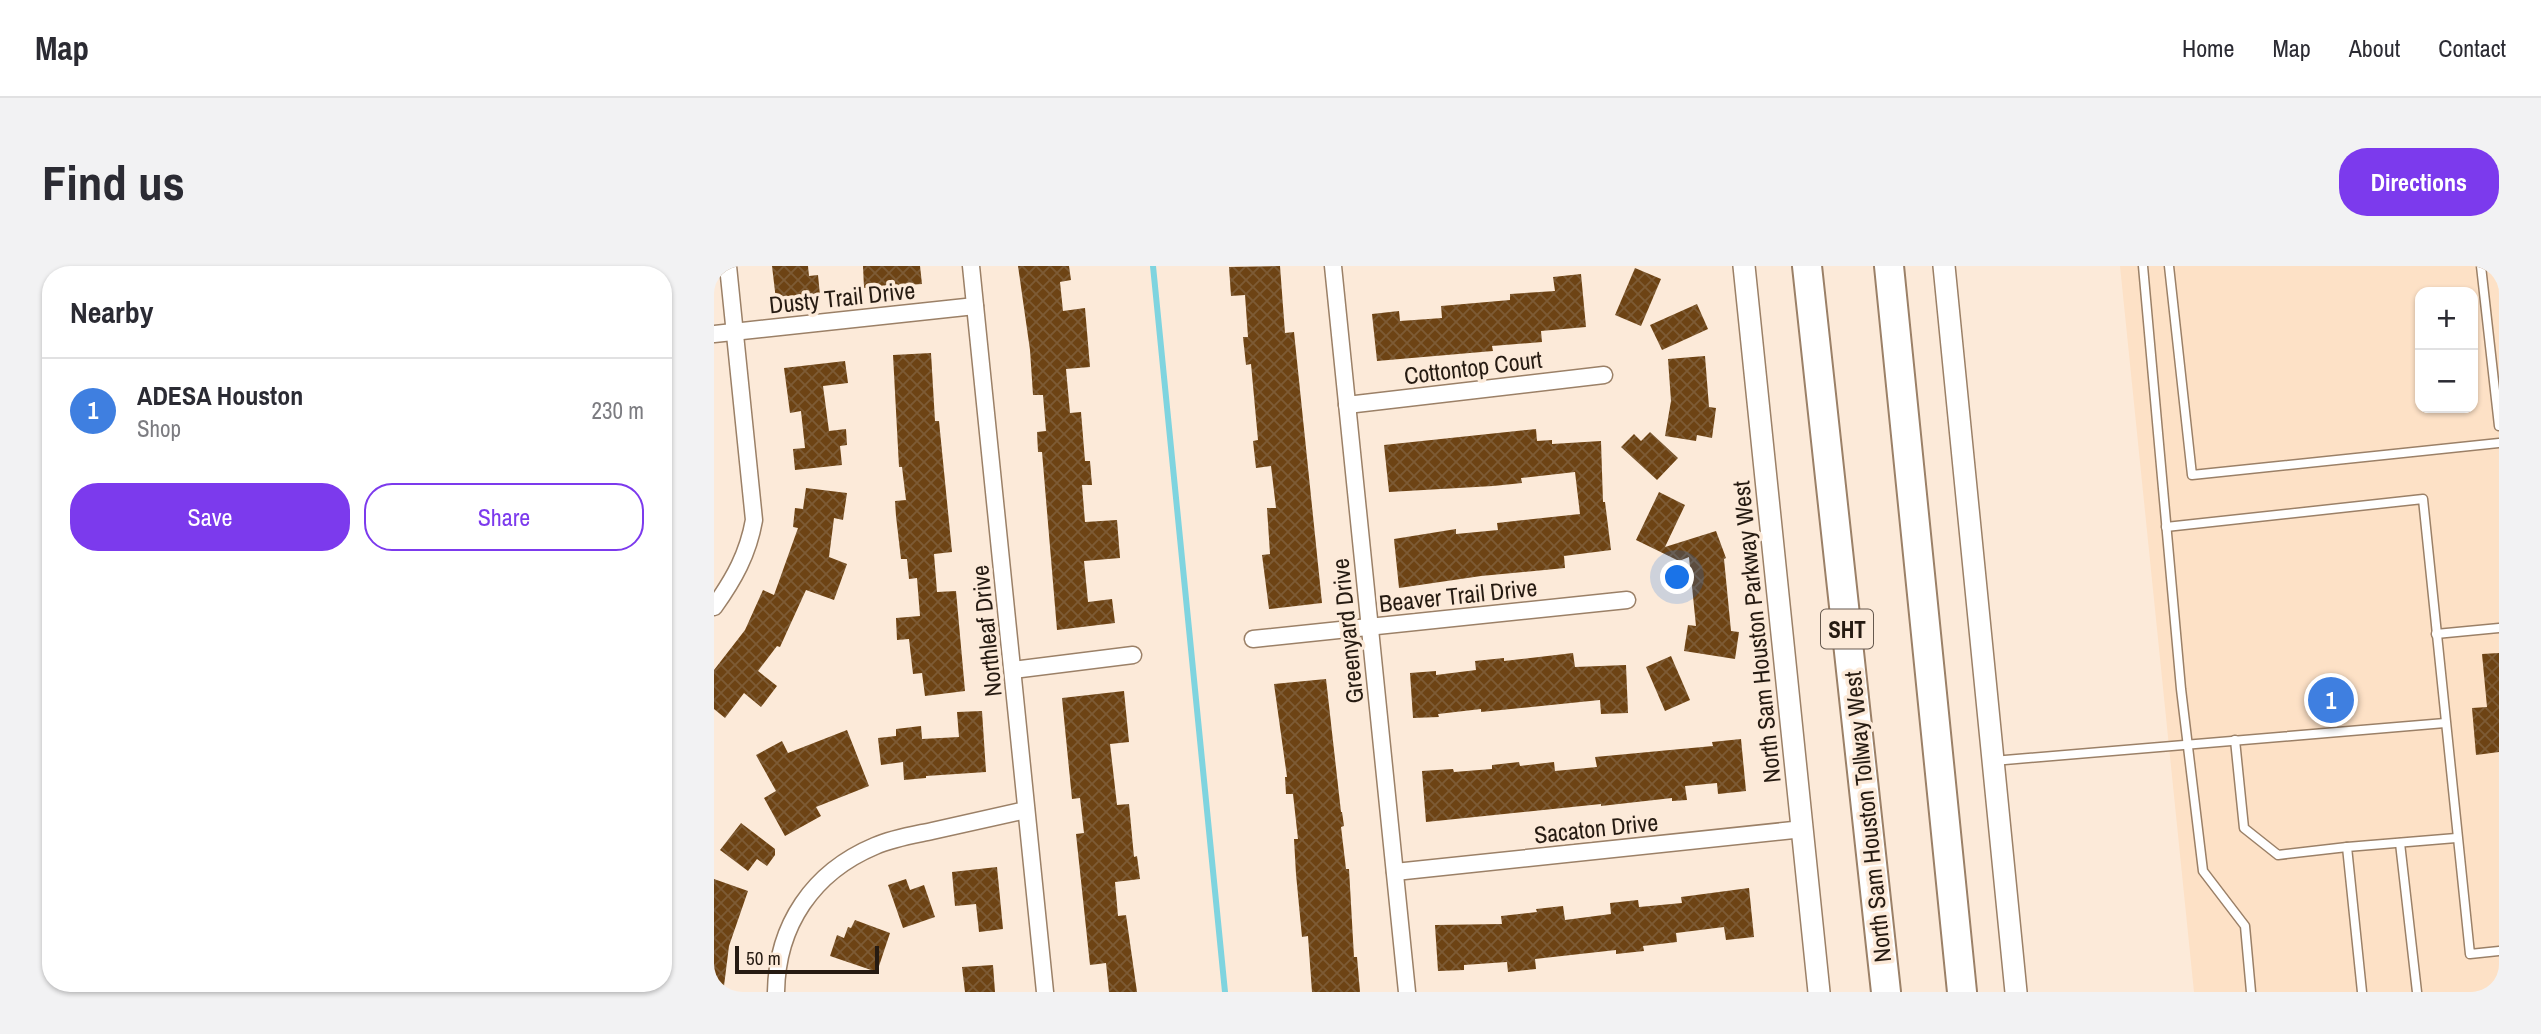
<!DOCTYPE html>
<meta charset="utf-8">
<style>
:root{--surface:#fff;--page:#f2f2f3;--text:#2b2b33;--muted:#7c7c81;--line:#e1e1e2;--accent:#7c3aed}
body{margin:0;font-family:"Archivo Narrow",sans-serif;background:var(--page);color:var(--text)}
.controls{position:absolute;right:21px;top:21px;display:grid;overflow:hidden;border-radius:14px;box-shadow:0 2px 5px #0004}
.controls button{width:63px;height:63px;display:grid;place-items:center;padding:0;border:0;border-bottom:2px solid var(--line);background:var(--surface);color:var(--text);font:35px sans-serif}
.scale{position:absolute;left:21px;bottom:18px;width:144px;box-sizing:border-box;padding-left:7px;border:4px solid #261b12;border-top:0;font-size:19px;line-height:24px;white-space:nowrap;color:#261b12;-webkit-text-stroke:5px #fcead9;paint-order:stroke}
.you{position:absolute;left:964px;top:312px;width:24px;height:24px;margin:-18px;border:5px solid #fff;border-radius:50%;background:#1a73e8;box-shadow:0 0 0 10px #1a73e833}
.badge{display:grid;place-items:center;width:46px;height:46px;border-radius:50%;background:var(--accent);color:#fff;font-size:23px;font-weight:700}
.pin{position:absolute;translate:-50% -50%;border:4px solid #fff;box-shadow:0 2px 7px #0006}
.list{margin:0;padding:0;list-style:none}
h2{display:flex;justify-content:space-between;align-items:center;height:91px;margin:0;padding:0 28px;font-size:30px}
h2 small{font-size:23px;font-weight:400;color:var(--muted)}
.list li{display:grid;grid-template-columns:46px 1fr auto;gap:21px;align-items:center;box-sizing:border-box;height:105px;padding:0 28px;border-top:2px solid var(--line)}
.list b{display:block;font-size:26px;white-space:nowrap}
.list p{margin:0;font-size:23px;white-space:nowrap;color:var(--muted)}
.list em{font-size:23px;font-style:normal;color:var(--muted)}
.actions{display:flex;gap:14px;padding:21px 28px}
.actions a{flex:1;padding:16px 0;border:2px solid var(--accent);border-radius:28px;text-align:center;font-size:24px;color:var(--accent)}
.actions .main{background:var(--accent);color:#fff}
.map{position:relative;flex:none;width:1785px;height:726px;overflow:hidden;border-radius:28px}
header{display:flex;align-items:center;gap:42px;box-sizing:border-box;height:98px;padding:0 35px;background:var(--surface);border-bottom:2px solid var(--line)}
header strong{font-size:33px}
nav{display:flex;gap:38px;margin-inline-start:auto;font-size:24px}
.intro{display:flex;align-items:center;justify-content:space-between;box-sizing:border-box;height:168px;padding:0 42px}
h1{margin:0;font-size:49px}
.button{padding:18px 32px;border-radius:28px;background:var(--accent);color:#fff;font-size:24px;font-weight:700}
main{display:flex;gap:42px;padding:0 42px}
aside{flex:1;background:var(--surface);border-radius:28px;box-shadow:0 2px 5px #0004}
.map>svg:first-child{display:block}
.built{fill:#fde1c6;fill-rule:evenodd}
.lines{fill:none;stroke-linecap:round;stroke-linejoin:round}
.stream{stroke:#7fd4df;stroke-width:6}
.building{fill:url(#building-cross-hatch)}
.lane-casing{stroke:#9b8067;stroke-width:11}
.street-casing{stroke:#9b8067;stroke-width:19}
.secondary-casing{stroke:#9b8067;stroke-width:24}
.highway-casing{stroke:#9b8067;stroke-width:32}
.lane{stroke:#fff;stroke-width:8}
.street{stroke:#fff;stroke-width:16}
.secondary{stroke:#fff;stroke-width:21}
.highway{stroke:#fff;stroke-width:28}
.labels{text-anchor:middle;dominant-baseline:central;stroke-width:7;stroke-linejoin:round;paint-order:stroke}
.shield{fill:#fcead9;stroke:#66594e;stroke-width:2}
.shield-label{font-size:23px;font-weight:bold;fill:#261b12}
.street-label{font-size:24px;fill:#261b12;stroke:#fcead9}
</style>
<header>
<strong>Map</strong>
<nav><a>Home</a><a>Map</a><a>About</a><a>Contact</a></nav>
</header>
<div class="intro"><h1>Find us</h1><a class="button">Directions</a></div>
<main>
<aside>
<h2>Nearby<small></small></h2>
<ul class="list">
<li><span class="badge" style="background:#3f7fe0">1</span><div><b>ADESA Houston</b><p>Shop</p></div><em>230 m</em></li>
</ul>
<div class="actions"><a class="main">Save</a><a>Share</a></div>
</aside>
<div class="map">
<svg width="1785" height="726" viewBox="0 0 1785 726">
<defs>
<pattern id="building-cross-hatch" width="8" height="8" patternUnits="userSpaceOnUse" patternTransform="scale(1.75)"><rect width="8" height="8" fill="#6d4314"/><path d="M0 0l8 8M0 8l8-8" fill="none" stroke="#7d5b35"/></pattern>
</defs>
<rect width="100%" height="100%" fill="#fcead9"/>
<path class="built" d="M1406,0H1785V726H1480ZM1706,26H1759V142H1706Z"/>
<g class="lines">
<path class="stream" d="M439,0L511,726"/>
</g>
<g class="building">
<path d="M58,0H94L95,10L104,9L106,29L62,34Z"/>
<path d="M149,0H206L208,18L150,22Z"/>
<path d="M304,0H355L357,14L346,16L349,45L371,42L376,101L352,103L356,147L367,146L371,195H376L378,219H368L371,256L403,254L406,292L370,295L374,336L398,333L401,357L343,364L328,186H324L323,166L332,165L329,129H319L316,84Z"/>
<path d="M566,0L571,67L580,66L608,337L555,343L548,289L556,288L553,242H562L557,200L542,202L539,175L544,174L537,98L532,99L529,71H534L531,29L517,30L515,1Z"/>
<path d="M921,2L947,13L927,60L901,49Z"/>
<path d="M867,8L872,61L827,65L828,76L778,80L779,85L663,95L658,48L685,45L686,55L728,52L727,40L796,34V28L841,25L839,11Z"/>
<path d="M983,38L994,63L948,84L936,59Z"/>
<path d="M217,87L221,155H225L238,286L220,288L223,326L242,325L251,425L211,430L208,407L199,408L195,373L183,374L182,352L206,350L203,312L195,313L193,293H187L182,250L181,235L192,234L188,201H185L179,89Z"/>
<path d="M991,90L995,141L1002,142L998,172L983,169L982,175L951,170L957,135L954,93Z"/>
<path d="M131,95L134,117L109,120L115,165L132,163L133,179L126,180L128,199L81,204L79,183L91,182L87,145L76,147L70,102Z"/>
<path d="M822,163L823,175L838,174V178L887,175L889,236H891L897,284L850,290L851,302L767,310L685,322L680,273L742,263V268L784,264L783,257L866,248L861,206L807,212L808,217L779,220L675,226L670,179Z"/>
<path d="M936,166L964,192L943,214L907,181L920,168L927,175Z"/>
<path d="M92,222L133,227L129,254L120,252L115,291L133,298L120,334L92,324L66,381L63,380L44,405L63,420L47,441L30,427L11,452L0,443V404L31,364L49,324L60,329L84,262L79,261L81,242L89,243Z"/>
<path d="M945,226L971,239L951,281L1002,265L1012,292L1010,293L1017,365L1025,366L1021,393L970,385L974,359L982,360L975,291L965,295L922,274Z"/>
<path d="M859,387L861,401L912,399L914,447L887,448L886,434L767,446V443L724,448L725,451L699,452L696,407L722,405V409L762,404L761,395L790,392V395Z"/>
<path d="M1785,387V486L1762,489L1758,442L1773,441L1768,388Z"/>
<path d="M957,390L976,434L951,445L932,401Z"/>
<path d="M612,413L627,546H628L630,560L627,561L632,603H635L640,691H643L646,726H598L594,670L588,671L582,608L580,573H584L579,528H572L571,511H573L560,418Z"/>
<path d="M410,425L415,476L396,478L403,539L415,538L420,591L423,590L426,613L401,616L404,650L412,649L423,726H395L392,697L376,699L362,568L370,567L366,532L358,533L348,432Z"/>
<path d="M268,445L272,506L212,510V512L190,514L189,496L167,499L164,472L182,470V463L207,460L208,473L245,471L243,446Z"/>
<path d="M133,464L155,520L102,541L107,550L71,570L50,532L62,525L42,489L68,475L74,487Z"/>
<path d="M1027,473L1032,525L1004,528L1003,517L971,520L973,534L958,535V532L887,540V538L712,556L708,505L739,503L740,506L778,503V499L805,496L806,500L840,496L841,505L883,501L881,491L999,480L998,476Z"/>
<path d="M27,557L61,583V589L53,600L43,593L34,605L6,584Z"/>
<path d="M283,601L289,663L265,666L262,638L241,640L238,606Z"/>
<path d="M0,613L34,625L15,680L10,720H0Z"/>
<path d="M192,613L196,624L210,619L221,651L189,662L174,619Z"/>
<path d="M1035,622L1040,671L1012,674L1010,661L962,667L963,676L929,680L930,685L902,688V684L821,693L822,703L794,706L793,696L750,699V704L724,705L721,659L788,658L787,650L823,646L822,643L849,640L851,654L897,648L896,637L924,634L925,641L968,637L967,631Z"/>
<path d="M141,654L176,667L163,706L116,690L123,669L130,672L134,661L137,662Z"/>
<path d="M279,699L281,726H251L248,701Z"/>
</g>
<g class="lines">
<g class="lane-casing">
<g id="lane">
<path d="M1429,0L1467,423L1489,605L1531,660L1537,726"/>
<path d="M1455,0L1478,209L1785,177"/>
<path d="M1767,0L1785,160"/>
<path d="M1452,261L1709,233L1756,688L1785,685"/>
<path d="M1722,368L1785,362"/>
<path d="M1521,474L1530,562L1564,589L1633,581"/>
<path d="M1279,495L1731,457"/>
<path d="M1686,577L1703,726"/>
<path d="M1648,726L1633,581L1742,572"/>
</g>
</g>
<g class="street-casing">
<g id="street">
<path d="M257,0L331,726"/>
<path d="M619,0L693,726"/>
<path d="M0,68L261,40"/>
<path d="M633,139L890,109"/>
<path d="M0,341C20,313 34,288 40,254L14,0"/>
<path d="M539,373L913,334"/>
<path d="M299,404L419,389"/>
<path d="M681,606L1089,563"/>
<path d="M62,726C63,659 99,606 161,580C179,572 199,569 218,565C249,558 280,551 312,544"/>
</g>
</g>
<g class="secondary-casing">
<g id="secondary">
<path d="M1030,0L1105,726"/>
<path d="M1230,0L1302,726"/>
</g>
</g>
<g class="highway-casing">
<g id="highway">
<path d="M1093,0L1172,726"/>
<path d="M1175,0L1248,726"/>
</g>
</g>
<use href="#lane" class="lane"/>
<use href="#street" class="street"/>
<use href="#secondary" class="secondary"/>
<use href="#highway" class="highway"/>
</g>
<g class="labels">
<rect class="shield" x="1107" y="343.5" width="52" height="39" rx="5"/>
<g class="shield-label">
<text x="1133" y="363">SHT</text>
</g>
<g class="street-label">
<text transform="translate(128 31) rotate(-6)">Dusty Trail Drive</text>
<text transform="translate(759 101) rotate(-7)">Cottontop Court</text>
<text transform="translate(744 329) rotate(-6)">Beaver Trail Drive</text>
<text transform="translate(272 365) rotate(-96)">Northleaf Drive</text>
<text transform="translate(633 365) rotate(-96)">Greenyard Drive</text>
<text transform="translate(1042 366) rotate(-96)">North Sam Houston Parkway West</text>
<text transform="translate(1153 551) rotate(-96)">North Sam Houston Tollway West</text>
<text transform="translate(882 562) rotate(-6)">Sacaton Drive</text>
</g>
</g>
</svg>
<div class="controls">
<button>+</button>
<button>−</button>
</div>
<div class="scale">50 m</div>
<div class="you"></div>
<div class="pin badge" style="left:1617px;top:434px;background:#3f7fe0">1</div>
</div>
</main>
